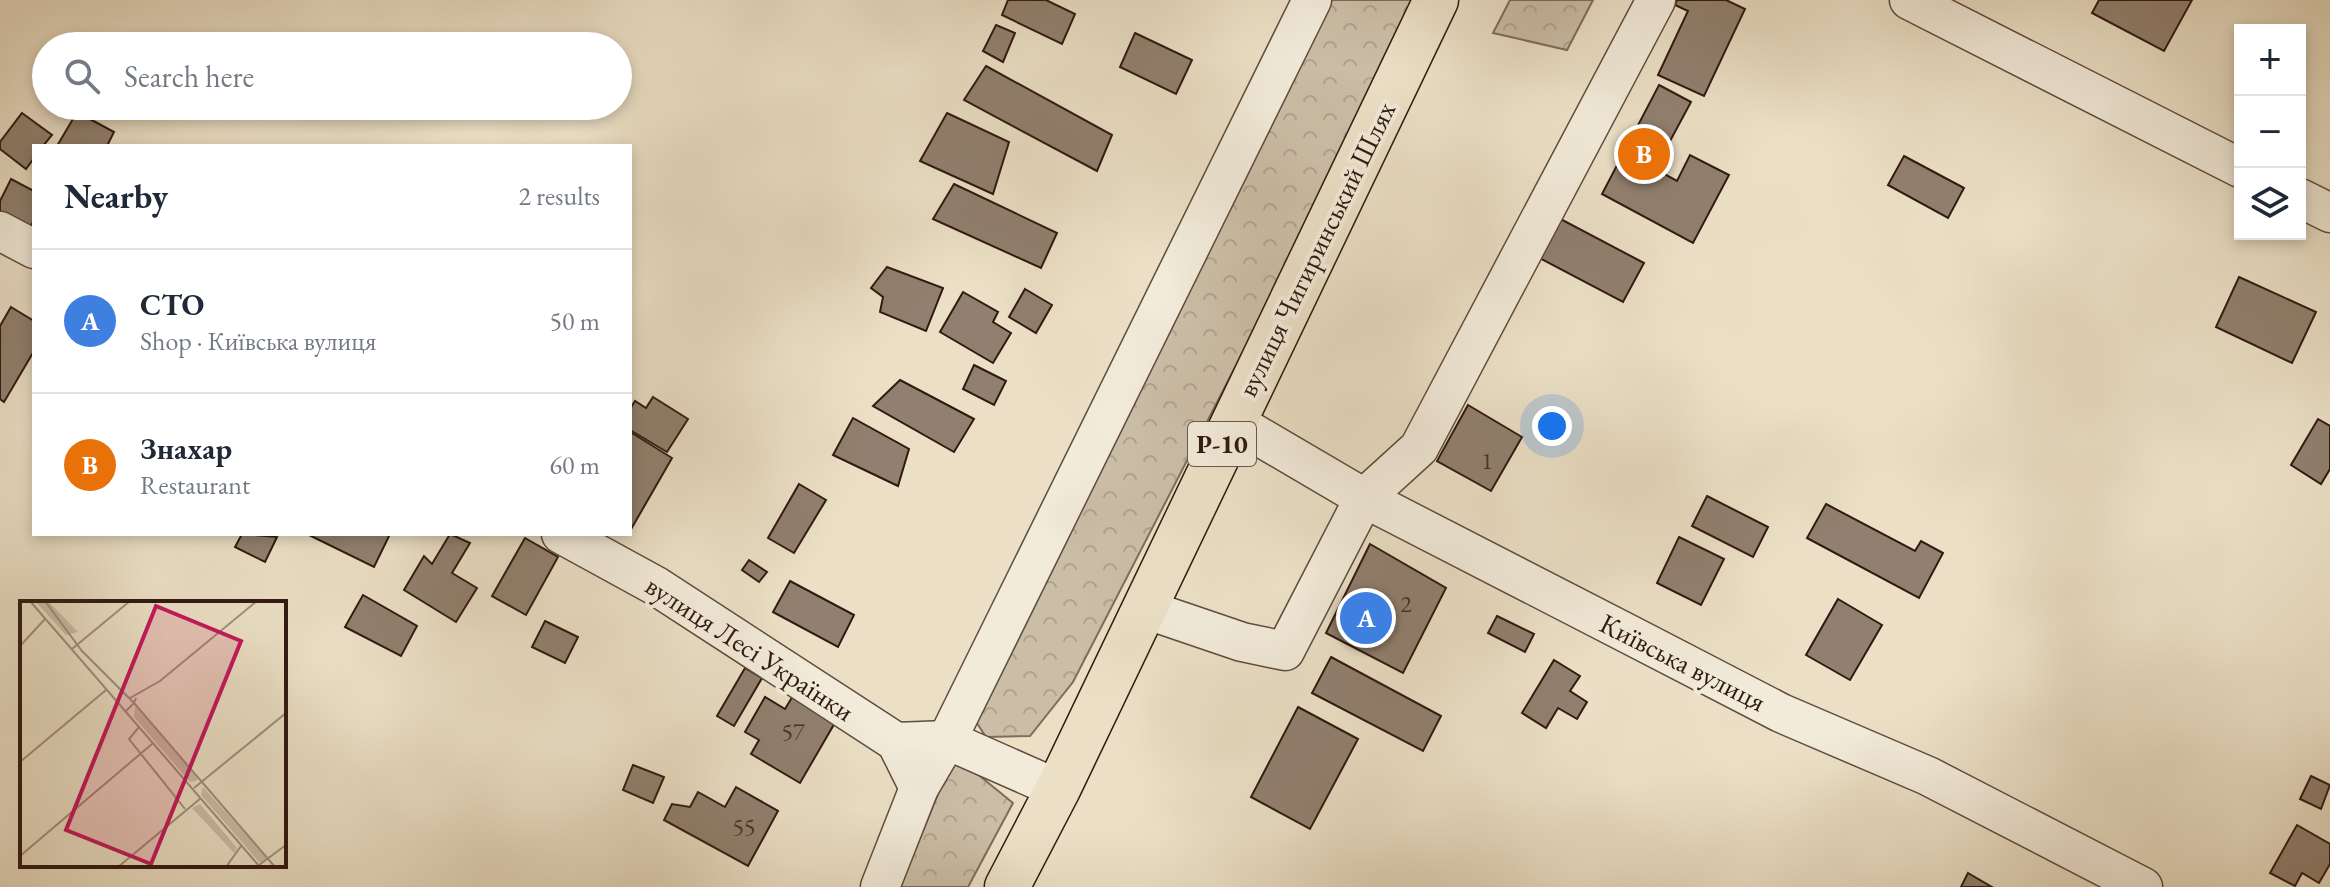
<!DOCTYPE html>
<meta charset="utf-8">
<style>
:root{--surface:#fff;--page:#f2f2f3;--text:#1f2937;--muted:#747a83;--line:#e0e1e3;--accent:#0f766e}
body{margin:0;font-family:"EB Garamond",serif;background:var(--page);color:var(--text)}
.controls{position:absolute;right:24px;top:24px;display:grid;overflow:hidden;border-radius:0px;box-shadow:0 4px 12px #0003}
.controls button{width:72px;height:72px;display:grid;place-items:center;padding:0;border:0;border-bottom:2px solid var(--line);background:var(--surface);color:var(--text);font:40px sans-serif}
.you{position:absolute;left:1552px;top:426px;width:28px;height:28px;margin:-20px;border:6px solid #fff;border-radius:50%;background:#1a73e8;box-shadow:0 0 0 12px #1a73e833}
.badge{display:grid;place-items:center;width:52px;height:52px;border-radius:50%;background:var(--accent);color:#fff;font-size:26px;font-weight:700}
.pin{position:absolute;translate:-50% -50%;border:4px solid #fff;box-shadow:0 2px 8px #0006}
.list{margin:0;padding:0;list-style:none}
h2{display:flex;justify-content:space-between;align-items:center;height:104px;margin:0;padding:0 32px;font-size:34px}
h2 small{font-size:26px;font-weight:400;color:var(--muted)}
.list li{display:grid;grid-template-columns:52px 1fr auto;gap:24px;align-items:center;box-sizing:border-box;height:144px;padding:0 32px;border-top:2px solid var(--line)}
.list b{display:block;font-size:30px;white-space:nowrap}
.list p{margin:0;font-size:26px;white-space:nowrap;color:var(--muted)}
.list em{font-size:26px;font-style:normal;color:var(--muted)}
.icon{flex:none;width:44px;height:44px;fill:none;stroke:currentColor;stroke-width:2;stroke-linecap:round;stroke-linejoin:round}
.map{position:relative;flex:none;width:2330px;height:887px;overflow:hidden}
.search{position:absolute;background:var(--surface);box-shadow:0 4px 12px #0003;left:32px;top:32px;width:600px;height:88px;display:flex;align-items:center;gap:20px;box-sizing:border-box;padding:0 28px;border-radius:44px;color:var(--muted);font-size:30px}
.panel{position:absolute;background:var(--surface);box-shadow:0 4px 12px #0003;left:32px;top:144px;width:600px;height:392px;border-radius:0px}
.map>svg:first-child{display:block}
.forest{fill:url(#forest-crowns);stroke:#7e6c5c;stroke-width:2}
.building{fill:#91806f;stroke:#301911;stroke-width:2}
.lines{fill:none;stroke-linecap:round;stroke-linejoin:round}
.minor-casing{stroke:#5f4b3e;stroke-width:41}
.major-casing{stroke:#301911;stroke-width:47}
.minor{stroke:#f2ebda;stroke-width:38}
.major{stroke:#ebe0c6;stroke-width:44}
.labels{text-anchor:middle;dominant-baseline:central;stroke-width:8;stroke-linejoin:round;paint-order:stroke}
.number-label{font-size:24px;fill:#483328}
.shield{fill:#f2ebda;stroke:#6a584d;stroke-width:2}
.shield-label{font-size:26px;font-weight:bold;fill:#301911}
.street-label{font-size:28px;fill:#301911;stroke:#f2ebda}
.inset-road{fill:none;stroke:#a0907e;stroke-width:2}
.view{fill:#c2185b;fill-opacity:0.15;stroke:#c2185b;stroke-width:4}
.inset-edge{fill:none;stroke:#301911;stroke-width:4}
</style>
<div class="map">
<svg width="2330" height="887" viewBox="0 0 2330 887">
<defs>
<pattern id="forest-crowns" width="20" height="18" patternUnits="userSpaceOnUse" patternTransform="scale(2)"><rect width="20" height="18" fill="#cbbea7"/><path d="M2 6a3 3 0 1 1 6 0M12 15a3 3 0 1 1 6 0" fill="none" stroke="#afa38f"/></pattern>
</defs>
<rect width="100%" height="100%" fill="#ebe0c6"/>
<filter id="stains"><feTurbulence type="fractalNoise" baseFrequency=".0025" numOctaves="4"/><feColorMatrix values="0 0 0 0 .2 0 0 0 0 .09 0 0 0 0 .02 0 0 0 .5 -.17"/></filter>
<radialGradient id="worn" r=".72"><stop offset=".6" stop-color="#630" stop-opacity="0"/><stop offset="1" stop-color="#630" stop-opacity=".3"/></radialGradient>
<g class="forest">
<path d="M1325,0H1424L1073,682L1030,736L986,737L971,714Z"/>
<path d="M1510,0H1593L1567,50L1493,33Z"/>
<path d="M954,755L1013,803L968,887H900Z"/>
</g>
<g class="building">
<path d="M1008,0H1046L1075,14L1062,44L1002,15Z"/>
<path d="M1677,0H1726L1745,9L1704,96L1658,75L1688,11L1675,5Z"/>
<path d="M2099,0H2192L2164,51L2092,13Z"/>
<path d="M996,25L1015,33L1003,62L983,51Z"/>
<path d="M1135,33L1192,60L1176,94L1120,67Z"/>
<path d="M986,66L1112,135L1097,171L964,100Z"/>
<path d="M1659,85L1691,102L1655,169L1677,181L1690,155L1729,175L1693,243L1602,194Z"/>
<path d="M97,106H116L110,115Z"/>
<path d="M77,112L114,132L107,146H57Z"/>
<path d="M22,113L52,135L43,146H34V158L26,169L0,149V142Z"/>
<path d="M947,113L1009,142L993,194L920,161Z"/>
<path d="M1904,156L1964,188L1948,218L1888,185Z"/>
<path d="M11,179L34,191V220L30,228L0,214V201Z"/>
<path d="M954,184L1057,233L1041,268L933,219Z"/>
<path d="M1551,214L1644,263L1623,302L1530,253Z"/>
<path d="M887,267L943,288L926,331L880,312L883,297L871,288Z"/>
<path d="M2239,277L2316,312L2292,363L2216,327Z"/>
<path d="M1025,289L1052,305L1036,333L1009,317Z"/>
<path d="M963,292L998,312L993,322L1011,333L993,363L940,332Z"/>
<path d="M11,307L34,321V351L4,402L0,399V326Z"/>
<path d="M974,365L1006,381L994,405L963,389Z"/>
<path d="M900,380L974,419L954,452L873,406Z"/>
<path d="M653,397L688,419L667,452L630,430V409L635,401L646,408Z"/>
<path d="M1468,405L1522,437L1491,491L1437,461Z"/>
<path d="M853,418L909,449L898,486L833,455Z"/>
<path d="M2318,419L2330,426V469L2321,484L2291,465Z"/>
<path d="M632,433L672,458L630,531V437Z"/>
<path d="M799,484L826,500L794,553L768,538Z"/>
<path d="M1707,496L1768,527L1753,557L1692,526Z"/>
<path d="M1826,504L1915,551L1921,541L1943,553L1919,598L1807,538Z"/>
<path d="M242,534L277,537L265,562L235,547Z"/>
<path d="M307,534H390L374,567Z"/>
<path d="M450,534L470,543L452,573L477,588L456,622L404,590L424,556L432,564Z"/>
<path d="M1679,537L1724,559L1701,605L1657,583Z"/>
<path d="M525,538L558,557L526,615L492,596Z"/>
<path d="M1370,544L1446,588L1403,673L1326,633Z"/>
<path d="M749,560L767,572L759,582L742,570Z"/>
<path d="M790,581L854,615L838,647L773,612Z"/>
<path d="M363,595L417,626L401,656L345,627Z"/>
<path d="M1838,599L1882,625L1850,680L1806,655Z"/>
<path d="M1497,616L1534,634L1525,652L1488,633Z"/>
<path d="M545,621L578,637L565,663L532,647Z"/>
<path d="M1331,657L1441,716L1423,751L1312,693Z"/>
<path d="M1554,660L1580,676L1570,691L1587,702L1577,719L1558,708L1546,728L1522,713Z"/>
<path d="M745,668L762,678L734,726L717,716Z"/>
<path d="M797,689L840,714L800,783L751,754L759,740L745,732L765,697L785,709Z"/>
<path d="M1298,707L1358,739L1310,829L1251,797Z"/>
<path d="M633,765L664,777L653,803L623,790Z"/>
<path d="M2311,776L2330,785L2321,809L2300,799Z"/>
<path d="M736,787L778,811L748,866L664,820L672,804L690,807L698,792L725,807Z"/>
<path d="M2297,825L2330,844V864L2319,883L2302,873L2295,886L2270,873Z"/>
<path d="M1968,873L1992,887H1961Z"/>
</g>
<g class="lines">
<g class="minor-casing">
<g id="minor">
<path d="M1909,0L2240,168"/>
<path d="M2300,198L2330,213"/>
<path d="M0,231L34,249"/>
<path d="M1233,421L1364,498L1640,640L1781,713L1928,776L2143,887"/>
<path d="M561,534L656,586L896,742L919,788"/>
<path d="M1142,608L1242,642L1285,651L1364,498L1419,448L1656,0"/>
<path d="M896,742L947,740L1312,0"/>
<path d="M880,887L919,788L947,740L1058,789"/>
</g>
</g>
<g class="major-casing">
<path id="major" d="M1007,887L1058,789L1436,0"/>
</g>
<use href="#minor" class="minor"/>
<use href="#major" class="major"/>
</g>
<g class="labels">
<g class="number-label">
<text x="1487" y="460">1</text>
<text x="1406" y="603">2</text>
<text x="793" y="731">57</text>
<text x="744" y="826">55</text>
</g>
<rect class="shield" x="1188" y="422" width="68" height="44" rx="6"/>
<g class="shield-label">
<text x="1222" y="444">Р-10</text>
</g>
<g class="street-label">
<text transform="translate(1316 249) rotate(-64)">вулиця Чигиринський Шлях</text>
<text transform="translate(750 648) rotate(33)">вулиця Лесі Українки</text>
<text transform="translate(1683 662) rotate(27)">Київська вулиця</text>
</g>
</g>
<g transform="translate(20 601)">
<rect width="266" height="266" fill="#ebe0c6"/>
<path d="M15,0H28L58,31L46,34ZM115,105L179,177L176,180L170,181L114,116ZM183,186L246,256L245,261H239L181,194ZM180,203L217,247L214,252L172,207Z" fill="#cbbea7"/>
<path class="inset-road" d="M10,0L240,266M25,0L62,50L114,102L105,111M0,45L25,18M52,48L110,0M110,97L140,80L237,0M116,97L114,102L255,266M119,126L109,138L165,208M0,161L86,89M174,187L266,112M0,255L132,143M239,264L266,244M98,266L181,197M206,266L221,245"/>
<path class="view" d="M136,5L221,40L131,263L46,229Z"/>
<rect width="266" height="266" class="inset-edge"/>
</g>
<rect width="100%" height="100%" filter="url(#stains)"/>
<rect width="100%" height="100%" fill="url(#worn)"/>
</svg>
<div class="controls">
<button>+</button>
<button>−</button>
<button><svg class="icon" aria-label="layers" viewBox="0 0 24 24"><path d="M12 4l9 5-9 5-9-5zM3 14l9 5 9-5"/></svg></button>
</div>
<div class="you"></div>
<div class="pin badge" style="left:1366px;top:618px;background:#3f7fe0">A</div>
<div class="pin badge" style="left:1644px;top:154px;background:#e8710a">B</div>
<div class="search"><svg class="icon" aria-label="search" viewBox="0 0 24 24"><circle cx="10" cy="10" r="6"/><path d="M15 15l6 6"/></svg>Search here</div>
<section class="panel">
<h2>Nearby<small>2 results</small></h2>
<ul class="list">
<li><span class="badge" style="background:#3f7fe0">A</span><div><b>СТО</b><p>Shop · Київська вулиця</p></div><em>50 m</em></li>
<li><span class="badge" style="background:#e8710a">B</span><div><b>Знахар</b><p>Restaurant</p></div><em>60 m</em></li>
</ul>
</section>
</div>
